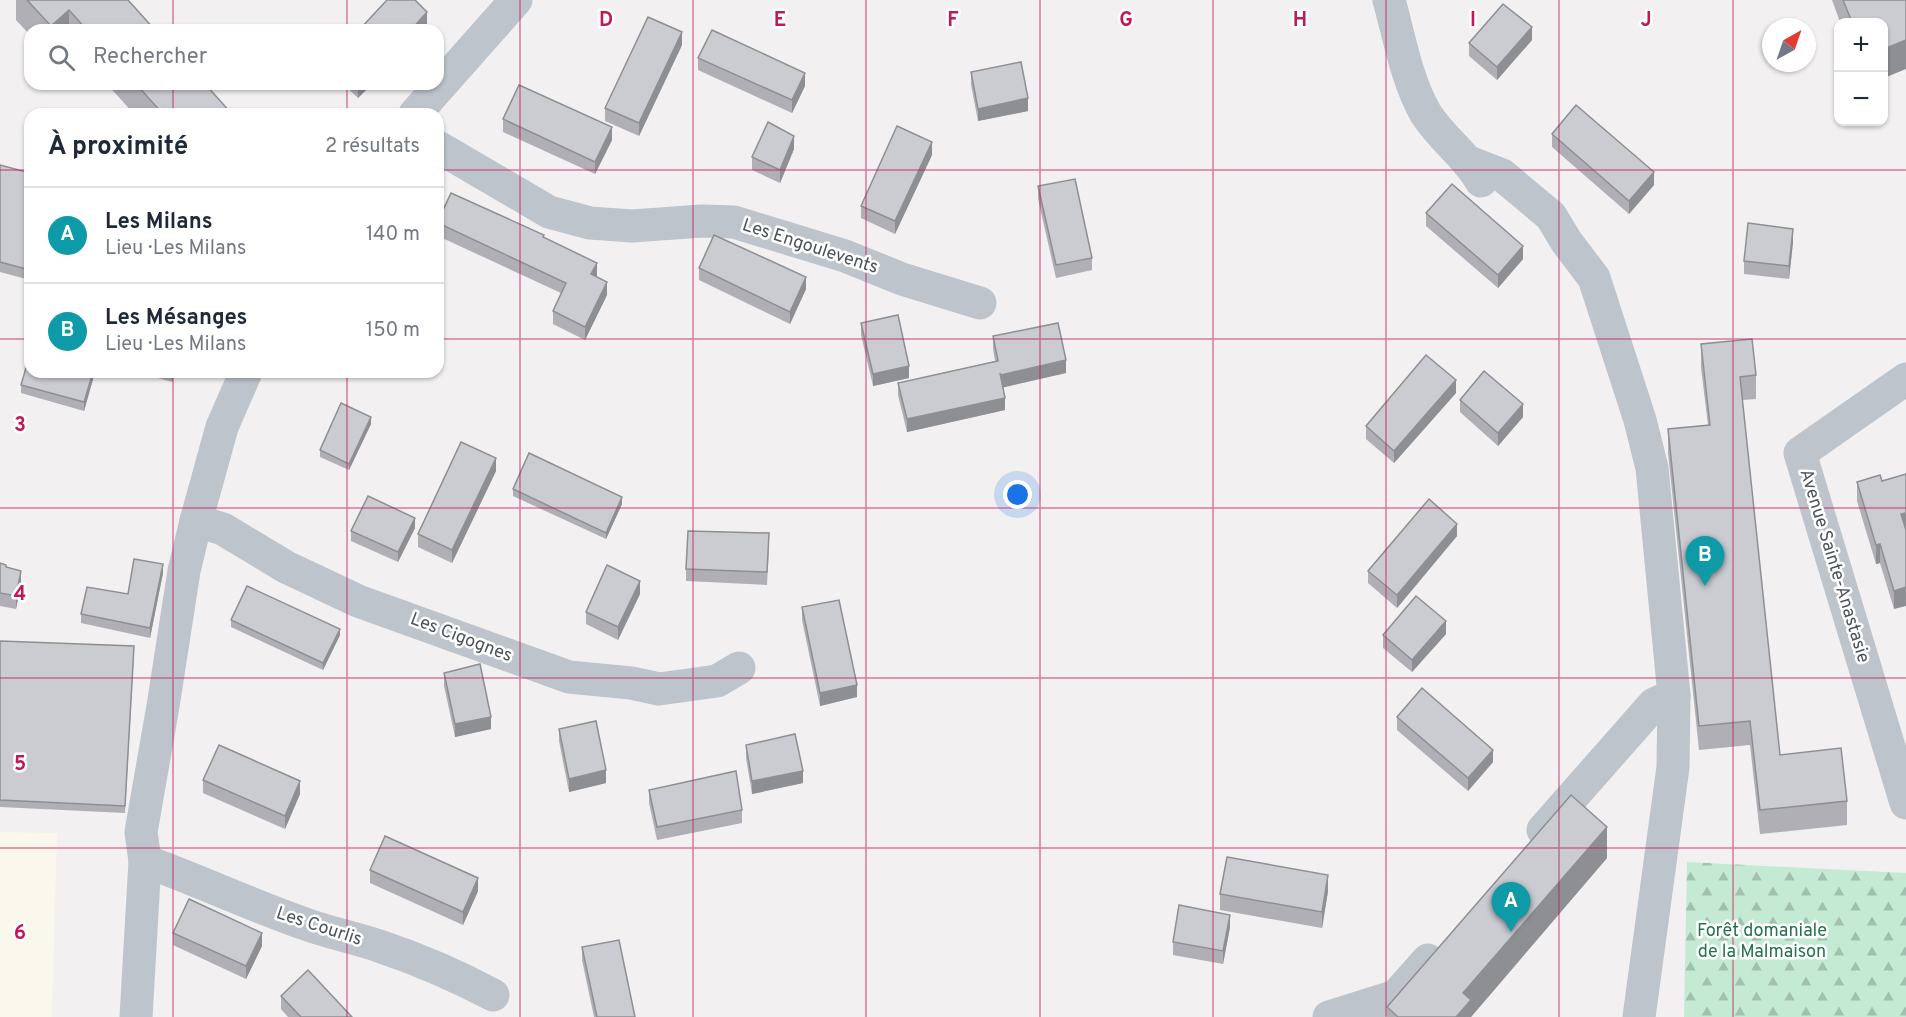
<!DOCTYPE html>
<html lang="fr">
<meta charset="utf-8">
<style>
:root{--surface:#fff;--page:#f2f2f3;--text:#1f2937;--muted:#747a83;--line:#e0e1e3;--accent:#316ecc}
body{margin:0;font-family:Overpass,sans-serif;background:var(--page);color:var(--text)}
.controls{position:absolute;right:18px;top:18px;display:grid;overflow:hidden;border-radius:12px;box-shadow:0 2px 4px #0004}
.controls button{width:54px;height:54px;display:grid;place-items:center;padding:0;border:0;border-bottom:2px solid var(--line);background:var(--surface);color:var(--text);font:30px sans-serif}
.compass{position:absolute;left:1762px;top:18px;width:54px;height:54px;border-radius:50%;background:var(--surface);box-shadow:0 2px 4px #0004;rotate:40deg}
.you{position:absolute;left:1018px;top:495px;width:21px;height:21px;margin:-15px;border:4px solid #fff;border-radius:50%;background:#1a73e8;box-shadow:0 0 0 9px #1a73e833}
.badge{display:grid;place-items:center;width:39px;height:39px;border-radius:50%;background:var(--accent);color:#fff;font-size:20px;font-weight:700}
.pin{position:absolute;translate:-50% -50px;filter:drop-shadow(0 2px 3px #0008)}
.pin::after{content:'';position:absolute;top:32px;width:21px;height:18px;background:inherit;clip-path:polygon(0 0,100% 0,50% 100%)}
.list{margin:0;padding:0;list-style:none}
h2{display:flex;justify-content:space-between;align-items:center;height:78px;margin:0;padding:0 24px;font-size:26px}
h2 small{font-size:20px;font-weight:400;color:var(--muted)}
.list li{display:grid;grid-template-columns:39px 1fr auto;gap:18px;align-items:center;box-sizing:border-box;height:96px;padding:0 24px;border-top:2px solid var(--line)}
.list b{display:block;font-size:22px;white-space:nowrap}
.list p{margin:0;font-size:20px;white-space:nowrap;color:var(--muted)}
.list em{font-size:20px;font-style:normal;color:var(--muted)}
.icon{flex:none;width:33px;height:33px;fill:none;stroke:currentColor;stroke-width:2;stroke-linecap:round;stroke-linejoin:round}
.map{position:relative;flex:none;width:1906px;height:1017px;overflow:hidden}
.search{position:absolute;background:var(--surface);box-shadow:0 2px 4px #0004;left:24px;top:24px;width:420px;height:66px;display:flex;align-items:center;gap:15px;box-sizing:border-box;padding:0 21px;border-radius:18px;color:var(--muted);font-size:22px}
.panel{position:absolute;background:var(--surface);box-shadow:0 2px 4px #0004;left:24px;top:108px;width:420px;height:270px;border-radius:18px}
.map>svg:first-child{display:block}
.commercial{fill:#faf7ec}
.forest{fill:url(#forest-firs)}
.lines{fill:none;stroke-linecap:round;stroke-linejoin:round}
.minor{stroke:#bdc4cb;stroke-width:33}
.wall{fill:#afafb5}
.shaded-wall{fill:#8e8f93}
.building{fill:#cbccd2;stroke:#8e8f93;stroke-width:1.5}
.grid{fill:none;stroke:#c2185b;stroke-width:1.5;stroke-opacity:0.55}
.labels{text-anchor:middle;dominant-baseline:central;stroke-width:5;stroke-linejoin:round;paint-order:stroke}
.street-label{font-size:18px;fill:#4a525b;stroke:#fff}
.park-label{font-size:18px;fill:#23744f;stroke:#fff}
.grid-label{font-size:20px;text-anchor:middle;font-weight:bold;fill:#c2185b;stroke:#fff;stroke-width:5;stroke-linejoin:round;paint-order:stroke}
</style>
<div class="map">
<svg width="1906" height="1017" viewBox="0 0 1906 1017">
<defs>
<pattern id="forest-firs" width="22" height="20" patternUnits="userSpaceOnUse" patternTransform="scale(1.5)"><rect width="22" height="20" fill="#c5ead4"/><path d="M5 1l3.5 6h-7zM16 11l3.5 6h-7z" fill="#a2c0af"/></pattern>
</defs>
<rect width="100%" height="100%" fill="#f2f0f0"/>
<path class="commercial" d="M0,832L57,833L52,1017H0Z"/>
<path class="forest" d="M1687,862L1906,873V1017H1684Z"/>
<g class="lines">
<g class="minor">
<path d="M1389,0C1399,36 1407,82 1426,114C1443,140 1466,155 1481,181"/>
<path d="M415,114L516,0"/>
<path d="M438,147L549,212L590,223L632,226L702,221L734,222L845,256L902,279L980,303"/>
<path d="M1471,163L1502,175L1551,216L1566,241L1594,278L1640,420L1652,468L1674,695L1673,767L1639,1017"/>
<path d="M1906,379L1800,453L1906,803"/>
<path d="M196,521L223,529L286,567L358,601L569,677L631,683L659,689L717,681L739,668"/>
<path d="M1543,830L1654,704L1674,695"/>
<path d="M145,861C200,881 253,906 308,925C331,933 355,938 379,946C418,959 457,976 493,995"/>
<path d="M136,1017L145,861L141,832L163,706L184,571L196,521L222,427L246,372"/>
<path d="M1329,1017L1396,996L1428,960"/>
</g>
</g>
<g class="wall">
<path d="M16,0H128L155,30H30V35L16,20Z"/>
<path d="M1832,0H1906L1884,22H1840Z"/>
<path d="M1532,40L1497,80L1469,56V43Z"/>
<path d="M682,45L639,136L605,121V108Z"/>
<path d="M698,58L805,86L792,113L698,70Z"/>
<path d="M971,72L1028,111L978,121L971,85Z"/>
<path d="M107,84H205L232,114H134Z"/>
<path d="M343,84H372L358,98Z"/>
<path d="M503,119L612,140L595,174L503,132Z"/>
<path d="M1552,134L1654,185L1629,214L1552,147Z"/>
<path d="M794,149L780,183L752,170V157Z"/>
<path d="M932,155L895,234L861,218V206Z"/>
<path d="M0,165L30,173V280L0,272Z"/>
<path d="M1038,186L1092,258V270L1056,278L1038,199Z"/>
<path d="M1426,213L1523,259L1498,288L1426,226Z"/>
<path d="M438,221L544,237L596,276L607,295L585,340L553,324V311L561,293L438,236Z"/>
<path d="M1793,242L1789,279L1744,274V261Z"/>
<path d="M699,268L806,289L790,324L699,280Z"/>
<path d="M861,323L909,378L873,386L861,335Z"/>
<path d="M993,336L1066,373L1003,387L1005,410L907,432L898,395V383L995,361L993,349Z"/>
<path d="M1701,344L1756,375V399L1742,400L1780,755L1847,801V825L1760,834L1750,745L1699,750L1668,453V429L1708,425L1701,368Z"/>
<path d="M30,372H95L84,411L21,393V385Z"/>
<path d="M137,372H175L172,382Z"/>
<path d="M1456,393L1394,463L1366,439V426Z"/>
<path d="M1460,400L1523,417L1498,446L1460,412Z"/>
<path d="M371,424L349,470L320,457V450Z"/>
<path d="M496,471L452,563L418,547V534Z"/>
<path d="M1906,474L1894,609L1880,563L1876,564L1857,501V482L1882,481Z"/>
<path d="M513,489L622,504L606,539L513,496Z"/>
<path d="M415,528L398,562L351,541V531Z"/>
<path d="M1457,536L1397,608L1368,583V571Z"/>
<path d="M769,546L767,585L686,581V569Z"/>
<path d="M0,563L6,567L21,584L16,609L0,606Z"/>
<path d="M163,573L150,638L81,623V614L128,594Z"/>
<path d="M640,594L618,640L586,624V612Z"/>
<path d="M802,607L857,697L820,706L802,620Z"/>
<path d="M231,620L340,635L323,670L231,627Z"/>
<path d="M1446,634L1412,672L1383,648V635Z"/>
<path d="M0,641L134,653L125,813L0,807Z"/>
<path d="M444,673L491,729L455,737L444,686Z"/>
<path d="M1397,717L1493,762L1468,791L1397,730Z"/>
<path d="M559,729L606,783L569,792L559,741Z"/>
<path d="M746,745L803,783L752,794L746,758Z"/>
<path d="M203,780L300,794L285,829L203,793Z"/>
<path d="M649,790L742,810V823L657,840L649,803Z"/>
<path d="M1607,858L1471,1017H1387V1007Z"/>
<path d="M370,870L478,891L463,925L370,883Z"/>
<path d="M1328,891L1322,928L1220,910V894Z"/>
<path d="M1230,927L1223,964L1173,955V942Z"/>
<path d="M173,933L262,946L246,979L173,945Z"/>
<path d="M582,947L635,1017H594L582,960Z"/>
<path d="M281,996L352,1017H288L281,1009Z"/>
</g>
<g class="shaded-wall">
<path d="M69,10V30H51V26Z"/>
<path d="M427,12V25L423,30H411Z"/>
<path d="M1532,27V40L1497,80V67Z"/>
<path d="M682,32V45L639,136V123Z"/>
<path d="M1906,40V69L1884,78V49Z"/>
<path d="M805,73V86L792,113V100Z"/>
<path d="M360,84H372L358,98V86Z"/>
<path d="M1028,98V111L978,121V109Z"/>
<path d="M612,127V140L595,174V162Z"/>
<path d="M794,136V149L780,183V170Z"/>
<path d="M932,142V155L895,234V221Z"/>
<path d="M1654,172V185L1629,214V201Z"/>
<path d="M1793,229V242L1789,279V266Z"/>
<path d="M1523,246V259L1498,288V275Z"/>
<path d="M597,263V276L591,287V274Z"/>
<path d="M806,277V289L790,324V312Z"/>
<path d="M607,282V295L585,340V327Z"/>
<path d="M1066,360V373L1001,388V375Z"/>
<path d="M909,366V378L873,386V374Z"/>
<path d="M93,372H95L84,411V402Z"/>
<path d="M172,372H175L172,382Z"/>
<path d="M1456,380V393L1394,463V451Z"/>
<path d="M1005,398V410L907,432V419Z"/>
<path d="M1523,404V417L1498,446V433Z"/>
<path d="M371,417V424L349,470V464Z"/>
<path d="M496,458V471L452,563V550Z"/>
<path d="M622,497V504L606,539V533Z"/>
<path d="M1906,513V532L1901,514Z"/>
<path d="M415,518V528L398,562V552Z"/>
<path d="M1457,524V536L1397,608V595Z"/>
<path d="M1880,544V563L1876,564V545Z"/>
<path d="M163,564V573L150,638V628Z"/>
<path d="M21,571V584L16,609V596Z"/>
<path d="M640,581V594L618,640V627Z"/>
<path d="M1906,587V606L1894,609V591Z"/>
<path d="M1446,621V634L1412,672V660Z"/>
<path d="M340,629V635L323,670V663Z"/>
<path d="M857,685V697L820,706V693Z"/>
<path d="M491,717V729L455,737V724Z"/>
<path d="M1493,750V762L1468,791V778Z"/>
<path d="M606,770V783L569,792V779Z"/>
<path d="M803,771V783L752,794V781Z"/>
<path d="M300,781V794L285,829V816Z"/>
<path d="M1607,827V858L1471,1017H1456L1463,993Z"/>
<path d="M1328,875V891L1322,928V912Z"/>
<path d="M478,878V891L463,925V912Z"/>
<path d="M1230,915V927L1223,964V951Z"/>
<path d="M262,933V946L246,979V966Z"/>
</g>
<g class="building">
<path d="M27,0H128L155,30H87L69,10L51,26Z"/>
<path d="M387,0H415L427,12L411,30H359Z"/>
<path d="M1843,0H1906V40L1884,49V22H1852Z"/>
<path d="M1503,4L1532,27L1497,67L1469,43Z"/>
<path d="M648,17L682,32L639,123L605,108Z"/>
<path d="M712,30L805,73L792,100L698,58Z"/>
<path d="M1021,62L1028,98L978,109L971,72Z"/>
<path d="M136,84H205L232,114H163Z"/>
<path d="M519,85L612,127L595,162L503,119Z"/>
<path d="M1576,105L1654,172L1629,201L1552,134Z"/>
<path d="M768,122L794,136L780,170L752,157Z"/>
<path d="M897,126L932,142L895,221L861,206Z"/>
<path d="M0,165L30,173V270L0,262Z"/>
<path d="M1075,179L1092,258L1056,265L1038,186Z"/>
<path d="M1452,184L1523,246L1498,275L1426,213Z"/>
<path d="M451,193L544,235L543,237L597,263L591,274L607,282L585,327L553,311L566,283L438,223V221Z"/>
<path d="M1748,223L1793,229L1789,266L1744,261Z"/>
<path d="M714,235L806,277L790,312L699,268Z"/>
<path d="M898,315L909,366L873,374L861,323Z"/>
<path d="M1058,323L1066,360L1001,375L1000,373L1005,398L907,419L898,383L998,361L993,336Z"/>
<path d="M1752,339L1756,375L1740,377L1780,755L1841,748L1847,801L1760,810L1750,721L1699,726L1668,429L1710,425L1701,344Z"/>
<path d="M30,354V372H93L84,402L21,385Z"/>
<path d="M1426,355L1456,380L1394,451L1366,426Z"/>
<path d="M1484,371L1523,404L1498,433L1460,400Z"/>
<path d="M341,403L371,417L349,464L320,450Z"/>
<path d="M461,442L496,458L452,550L418,534Z"/>
<path d="M529,453L622,497L606,533L513,489Z"/>
<path d="M1906,474V513L1901,514L1906,530V587L1894,591L1880,544L1876,545L1857,482L1880,475L1882,481Z"/>
<path d="M368,496L415,518L398,552L351,531Z"/>
<path d="M1429,499L1457,524L1397,595L1368,571Z"/>
<path d="M688,531L769,533L767,572L686,569Z"/>
<path d="M134,559L163,564L150,628L81,614L87,587L128,594Z"/>
<path d="M0,563L6,565V567L21,571L16,596L0,593Z"/>
<path d="M607,565L640,581L618,627L586,612Z"/>
<path d="M247,586L340,629L323,663L231,620Z"/>
<path d="M1416,596L1446,621L1412,660L1383,635Z"/>
<path d="M839,600L857,685L820,693L802,607Z"/>
<path d="M0,641L134,646L125,806L0,800Z"/>
<path d="M480,664L491,717L455,724L444,673Z"/>
<path d="M1422,688L1493,750L1468,778L1397,717Z"/>
<path d="M596,721L606,770L569,779L559,729Z"/>
<path d="M795,734L803,771L752,781L746,745Z"/>
<path d="M219,745L300,781L285,816L203,780Z"/>
<path d="M736,771L742,810L657,827L649,790Z"/>
<path d="M1571,795L1607,827L1463,993L1471,1000L1456,1017H1398L1387,1007Z"/>
<path d="M385,836L478,878L463,912L370,870Z"/>
<path d="M1227,857L1328,875L1322,912L1220,894Z"/>
<path d="M189,899L262,933L246,966L173,933Z"/>
<path d="M1179,905L1230,915L1223,951L1173,942Z"/>
<path d="M619,940L635,1017H597L582,947Z"/>
<path d="M308,970L352,1017H301L281,996Z"/>
</g>
<path class="grid" d="M173,0V30M347,0V30M520,0V1017M693,0V1017M866,0V1017M1040,0V1017M1213,0V1017M1386,0V1017M1559,0V1017M1733,0V1017M173,84V114M347,84V114M0,170H30M438,170H1906M0,339H30M438,339H1906M173,372V1017M347,372V1017M0,508H1906M0,678H1906M0,848H1906"/>
<g class="labels">
<g class="street-label">
<text transform="translate(810 247) rotate(18)">Les Engoulevents</text>
<text transform="translate(1834 566) rotate(73)">Avenue Sainte-Anastasie</text>
<text transform="translate(461 638) rotate(21)">Les Cigognes</text>
<text transform="translate(319 927) rotate(18)">Les Courlis</text>
</g>
<g class="park-label">
<text x="1762" y="931">Forêt domaniale<tspan x="1762" dy="21">de la Malmaison</tspan></text>
</g>
</g>
<g class="grid-label">
<text x="606" y="26">D</text>
<text x="780" y="26">E</text>
<text x="953" y="26">F</text>
<text x="1126" y="26">G</text>
<text x="1300" y="26">H</text>
<text x="1473" y="26">I</text>
<text x="1646" y="26">J</text>
<text x="20" y="431">3</text>
<text x="20" y="600">4</text>
<text x="20" y="770">5</text>
<text x="20" y="939">6</text>
</g>
</svg>
<div class="controls">
<button>+</button>
<button>−</button>
</div>
<svg class="compass" viewBox="-18 -18 36 36"><path d="M0-13l5 13h-10z" fill="#e53935"/><path d="M0 13l5-13h-10z" fill="#747a83"/></svg>
<div class="you"></div>
<div class="pin badge" style="left:1511px;top:932px;background:#0f9aa8">A</div>
<div class="pin badge" style="left:1705px;top:586px;background:#0f9aa8">B</div>
<div class="search"><svg class="icon" aria-label="search" viewBox="0 0 24 24"><circle cx="10" cy="10" r="6"/><path d="M15 15l6 6"/></svg>Rechercher</div>
<section class="panel">
<h2>À proximité<small>2 résultats</small></h2>
<ul class="list">
<li><span class="badge" style="background:#0f9aa8">A</span><div><b>Les Milans</b><p>Lieu · Les Milans</p></div><em>140 m</em></li>
<li><span class="badge" style="background:#0f9aa8">B</span><div><b>Les Mésanges</b><p>Lieu · Les Milans</p></div><em>150 m</em></li>
</ul>
</section>
</div>
